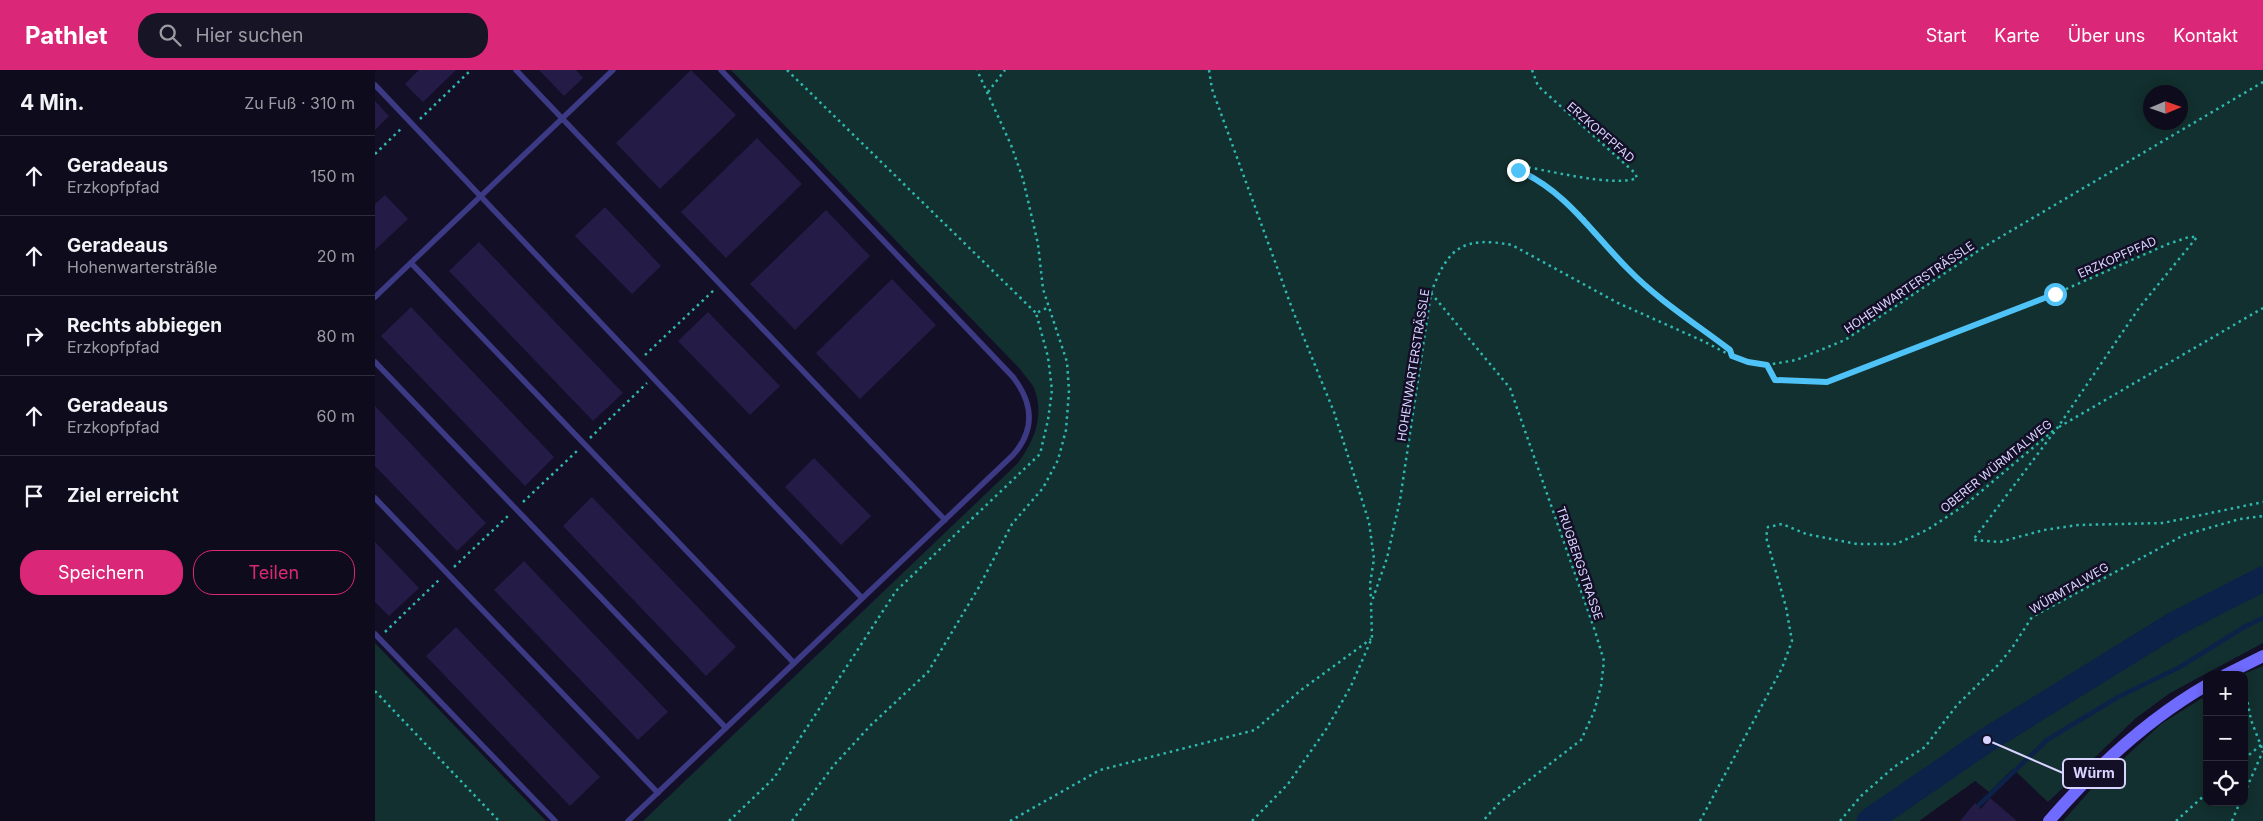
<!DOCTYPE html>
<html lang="de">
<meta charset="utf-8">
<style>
:root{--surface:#0e0b1c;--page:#171425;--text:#f1f3f6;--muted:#9b9ba3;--line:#2e2b3b;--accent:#db2777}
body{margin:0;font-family:Inter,sans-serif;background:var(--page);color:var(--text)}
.controls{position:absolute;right:15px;bottom:15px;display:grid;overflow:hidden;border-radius:10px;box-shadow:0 2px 12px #0003}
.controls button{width:45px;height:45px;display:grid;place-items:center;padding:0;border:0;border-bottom:1px solid var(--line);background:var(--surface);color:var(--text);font:25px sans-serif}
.compass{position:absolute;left:1768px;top:15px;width:45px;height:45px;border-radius:50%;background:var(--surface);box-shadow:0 2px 12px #0003;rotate:88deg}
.stop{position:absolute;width:15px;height:15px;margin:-11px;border:4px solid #4fc3f7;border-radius:50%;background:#fff}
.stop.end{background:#4fc3f7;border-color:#fff;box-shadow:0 1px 5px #0008}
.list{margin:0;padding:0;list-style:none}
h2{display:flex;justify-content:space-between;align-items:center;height:65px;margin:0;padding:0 20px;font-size:21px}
h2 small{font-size:16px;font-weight:400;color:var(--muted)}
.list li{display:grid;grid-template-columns:32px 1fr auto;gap:15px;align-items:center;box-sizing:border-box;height:80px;padding:0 20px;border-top:1px solid var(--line)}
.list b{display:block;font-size:19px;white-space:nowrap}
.list p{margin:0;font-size:16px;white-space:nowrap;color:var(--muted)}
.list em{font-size:16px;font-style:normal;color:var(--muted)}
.actions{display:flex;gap:10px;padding:15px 20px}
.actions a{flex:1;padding:11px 0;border:1px solid var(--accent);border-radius:20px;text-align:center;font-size:18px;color:var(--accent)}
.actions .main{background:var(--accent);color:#fff}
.icon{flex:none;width:28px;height:28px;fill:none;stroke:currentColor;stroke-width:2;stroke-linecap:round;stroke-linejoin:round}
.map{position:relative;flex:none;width:1888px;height:751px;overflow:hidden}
header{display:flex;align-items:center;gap:30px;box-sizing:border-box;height:70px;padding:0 25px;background:var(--accent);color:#fff}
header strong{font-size:24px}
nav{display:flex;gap:28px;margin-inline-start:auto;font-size:18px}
.search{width:350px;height:45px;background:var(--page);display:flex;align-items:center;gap:12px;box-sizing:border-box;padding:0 18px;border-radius:20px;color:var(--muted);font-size:19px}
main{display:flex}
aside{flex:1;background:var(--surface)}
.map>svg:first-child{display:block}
.green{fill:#12302f;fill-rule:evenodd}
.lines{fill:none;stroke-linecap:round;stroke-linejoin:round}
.stream{stroke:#0c2248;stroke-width:4.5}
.river{stroke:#0c2248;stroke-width:25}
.building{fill:#241b47}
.path{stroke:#2fb8b0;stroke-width:2.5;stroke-dasharray:2.5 4;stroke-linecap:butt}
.service{stroke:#3d3a85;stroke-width:5.5}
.secondary{stroke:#6f6bff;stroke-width:12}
.route{stroke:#4fc3f7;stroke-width:6}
.labels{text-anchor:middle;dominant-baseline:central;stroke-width:5;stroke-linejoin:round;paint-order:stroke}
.street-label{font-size:12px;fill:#d9d4ff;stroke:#130f26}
.leader{fill:none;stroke:#d9d4ff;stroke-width:2}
.callout-dot{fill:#d9d4ff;stroke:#130f26;stroke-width:2}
.callout{fill:#130f26;stroke:#d9d4ff;stroke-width:2}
.callout-label{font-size:14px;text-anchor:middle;font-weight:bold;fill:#d9d4ff}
</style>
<header>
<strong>Pathlet</strong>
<div class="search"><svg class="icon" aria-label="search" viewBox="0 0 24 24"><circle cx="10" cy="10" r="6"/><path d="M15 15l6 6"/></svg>Hier suchen</div>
<nav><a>Start</a><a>Karte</a><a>Über uns</a><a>Kontakt</a></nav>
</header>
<main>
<aside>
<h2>4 Min.<small>Zu Fuß · 310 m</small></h2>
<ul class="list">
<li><svg class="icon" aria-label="ahead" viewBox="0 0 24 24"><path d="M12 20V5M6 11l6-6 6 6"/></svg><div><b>Geradeaus</b><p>Erzkopfpfad</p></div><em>150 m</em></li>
<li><svg class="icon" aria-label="ahead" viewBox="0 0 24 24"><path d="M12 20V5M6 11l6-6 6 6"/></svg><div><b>Geradeaus</b><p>Hohenwartersträßle</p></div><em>20 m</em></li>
<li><svg class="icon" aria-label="right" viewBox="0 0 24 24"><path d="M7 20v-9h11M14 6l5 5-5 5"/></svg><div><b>Rechts abbiegen</b><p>Erzkopfpfad</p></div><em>80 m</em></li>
<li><svg class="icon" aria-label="ahead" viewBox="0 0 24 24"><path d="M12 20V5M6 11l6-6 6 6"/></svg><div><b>Geradeaus</b><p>Erzkopfpfad</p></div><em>60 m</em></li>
<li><svg class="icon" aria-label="arrive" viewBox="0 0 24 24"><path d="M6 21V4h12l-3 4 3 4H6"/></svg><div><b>Ziel erreicht</b></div></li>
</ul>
<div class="actions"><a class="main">Speichern</a><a>Teilen</a></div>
</aside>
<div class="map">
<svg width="1888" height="751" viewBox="0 0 1888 751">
<rect width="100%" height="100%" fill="#130f26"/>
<g class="green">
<path d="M356,0H1888V573L1795,623L1761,648L1673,732L1638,699L1614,722L1600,711L1544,751H268L643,393C659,371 670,346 659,318C656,312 649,305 645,299ZM1776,22H1806V52H1776Z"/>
<path d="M0,573L171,751H0Z"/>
<path d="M1888,596V751H1688L1720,715L1786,654L1832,625V732H1869V605H1866Z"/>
</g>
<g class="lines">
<path class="stream" d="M1603,736L1672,670L1743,627L1805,597L1871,556L1888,548"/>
<path class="river" d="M1494,751L1612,670L1798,555L1888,509"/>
</g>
<g class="building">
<path d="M44,0H81L48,32L30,14Z"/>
<path d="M164,0H201L208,8L189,26Z"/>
<path d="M316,0L361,45L285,119L241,73Z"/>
<path d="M0,31L14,46L0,60Z"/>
<path d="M382,68L427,114L351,188L306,142Z"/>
<path d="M10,125L33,149L0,180V134Z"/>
<path d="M230,137L286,196L257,224L200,166Z"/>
<path d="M451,140L495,186L420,260L375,214Z"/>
<path d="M104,172L248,323L218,351L74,201Z"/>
<path d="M517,209L561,255L485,329L441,283Z"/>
<path d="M36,237L179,387L150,416L6,266Z"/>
<path d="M333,242L405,316L375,345L303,271Z"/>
<path d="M0,336L111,453L82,481L0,396Z"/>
<path d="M439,388L496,446L466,475L410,417Z"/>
<path d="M217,427L361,577L331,606L188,456Z"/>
<path d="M0,472L44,518L14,546L0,532Z"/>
<path d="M149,491L293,642L263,670L119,520Z"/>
<path d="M81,557L225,707L195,736L51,586Z"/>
<path d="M1615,728L1642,751H1585L1600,733L1606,739Z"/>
</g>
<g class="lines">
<g class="path">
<path d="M412,0L661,243"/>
<path d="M834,0L837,19L918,241L959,342L994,452L999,489L995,514L996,530"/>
<path d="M1157,0L1163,16L1260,103L1262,108C1239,118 1168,99 1140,95V97L1174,117L1207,146L1254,200L1309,246L1355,280L1357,286"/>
<path d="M613,22L630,0"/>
<path d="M45,49L96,0"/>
<path d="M0,84L28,57"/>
<path d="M1056,223L1135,318L1220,561L1229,591L1226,616L1219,642L1206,670L1123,734L1108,751"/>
<path d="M270,285L339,220"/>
<path d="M1392,295L1401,310L1453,312L1655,235L1793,174L1814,167H1822L1764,238L1683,357L1598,470L1625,472L1669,460L1703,455L1788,453L1888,432"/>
<path d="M1684,357L1888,238"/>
<path d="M215,368L272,313"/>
<path d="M148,432L202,381"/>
<path d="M79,497L135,444"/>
<path d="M10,562L65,509"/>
<path d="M1869,613L1876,650L1888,681"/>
<path d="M0,621L124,751"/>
<path d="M1869,689L1886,675"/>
<path d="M1869,724L1888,681"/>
<path d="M354,751L399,708L521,521L665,384L673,350L677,320L673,287L661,243L674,237"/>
<path d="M417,751L459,695L496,655L553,602L604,517L637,454L668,418L683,390L691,360L694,321L692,292L668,219L663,174L648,109L636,75L602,0"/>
<path d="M635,751L725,700L880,660L926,620L996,569"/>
<path d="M877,751L913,714L952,658L976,616L997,568L996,534L1012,488L1025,430L1056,223C1073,177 1088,166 1137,175L1243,233L1328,271L1357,286L1373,292L1392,295L1421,290L1470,270L1612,175L1888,12"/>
<path d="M1325,751L1407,598L1417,571L1411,537L1391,467L1393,457L1407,454L1431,464L1482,474H1521L1552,460L1590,435L1679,360"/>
<path d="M1465,751L1486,726L1519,697L1550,677L1582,635L1622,596L1637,578L1657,547L1809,465L1865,449L1888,446"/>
<path d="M1801,751L1832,723"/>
<path d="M1857,751L1865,732"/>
</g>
<g class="service">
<path d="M141,0L570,450"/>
<path d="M0,15L487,528"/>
<path d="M36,193L419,593"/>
<path d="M0,227L238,0"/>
<path d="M0,292L351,658"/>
<path d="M0,428L283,723"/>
<path d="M0,564L180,751"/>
<path d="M253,751L638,385C661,359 658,333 638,307L346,0"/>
</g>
<g class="secondary">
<path d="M1850,605L1888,586"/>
<path d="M1674,751C1720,698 1771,650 1832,615"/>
</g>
</g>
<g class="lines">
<path class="route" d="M1143,100C1192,122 1216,162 1253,199C1283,230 1321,254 1355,280L1357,286L1373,292L1392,295L1400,310L1452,312L1680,224"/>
</g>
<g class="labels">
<g class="street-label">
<text transform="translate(1226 62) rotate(41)">ERZKOPFPFAD</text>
<text transform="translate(1742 187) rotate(-24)">ERZKOPFPFAD</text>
<text transform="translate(1534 217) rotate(-34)">HOHENWARTERSTRÄSSLE</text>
<text transform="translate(1038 295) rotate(-81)">HOHENWARTERSTRÄSSLE</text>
<text transform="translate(1621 396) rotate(-39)">OBERER WÜRMTALWEG</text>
<text transform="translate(1205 493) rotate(71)">TRUGBERGSTRASSE</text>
<text transform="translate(1694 518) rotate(-30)">WÜRMTALWEG</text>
</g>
</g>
<path class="leader" d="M1612 670L1688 703"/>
<circle class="callout-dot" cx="1612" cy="670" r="5"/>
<rect class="callout" x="1688" y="689" width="62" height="29" rx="5"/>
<g class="callout-label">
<text x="1719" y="708">Würm</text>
</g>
</svg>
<div class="controls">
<button>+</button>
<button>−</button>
<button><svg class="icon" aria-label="locate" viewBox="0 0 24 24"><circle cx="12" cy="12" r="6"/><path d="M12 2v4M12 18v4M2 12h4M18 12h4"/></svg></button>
</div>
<svg class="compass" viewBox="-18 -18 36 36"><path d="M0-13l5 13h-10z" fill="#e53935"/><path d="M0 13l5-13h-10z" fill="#9b9ba3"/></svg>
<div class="stop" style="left:1680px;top:224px"></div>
<div class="stop end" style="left:1143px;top:100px"></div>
</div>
</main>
